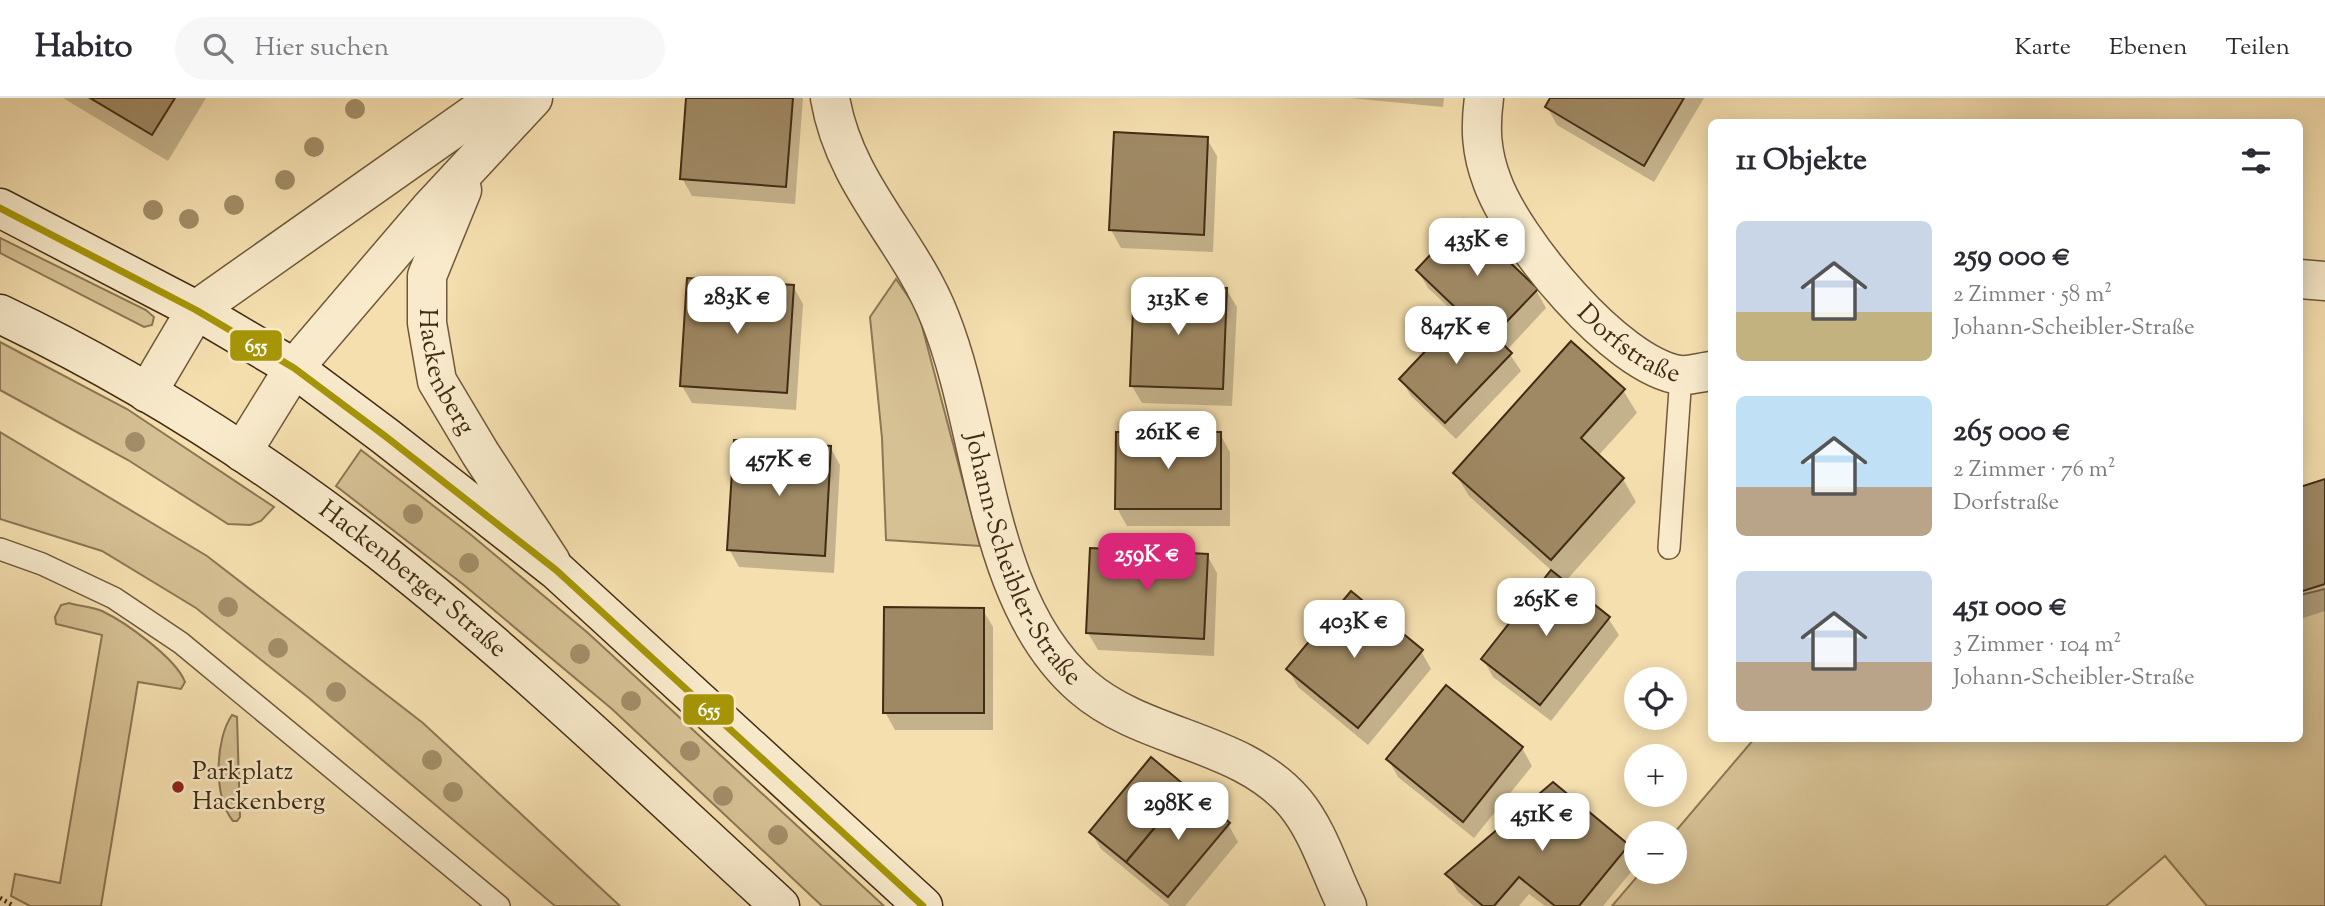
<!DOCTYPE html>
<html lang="de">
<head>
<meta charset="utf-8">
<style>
	body { margin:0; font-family:"Sorts Mill Goudy",serif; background:#f7f7f7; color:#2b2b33; height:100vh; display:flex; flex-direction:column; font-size:26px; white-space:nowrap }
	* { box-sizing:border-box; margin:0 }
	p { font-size:23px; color:#7c7c81 }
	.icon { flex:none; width:38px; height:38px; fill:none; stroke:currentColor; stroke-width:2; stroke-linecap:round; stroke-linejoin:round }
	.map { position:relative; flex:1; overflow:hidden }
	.sheet { position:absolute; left:1708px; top:21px; width:595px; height:623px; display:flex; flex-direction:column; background:#fff; border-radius:10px; box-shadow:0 4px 18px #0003 }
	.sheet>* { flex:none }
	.fabs { position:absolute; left:1624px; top:569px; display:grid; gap:14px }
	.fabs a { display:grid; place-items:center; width:63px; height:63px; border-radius:50%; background:#fff; box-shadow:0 4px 18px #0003; font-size:35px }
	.price { position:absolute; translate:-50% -60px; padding:0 16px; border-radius:14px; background:#fff; color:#222; font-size:23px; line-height:46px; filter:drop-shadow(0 2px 4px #0008) }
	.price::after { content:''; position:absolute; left:50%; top:42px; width:21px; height:16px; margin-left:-10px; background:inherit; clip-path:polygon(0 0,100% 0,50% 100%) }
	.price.on { background:#db2777; color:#fff }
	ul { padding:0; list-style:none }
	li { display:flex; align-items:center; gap:21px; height:175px; padding:0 28px }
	li span { display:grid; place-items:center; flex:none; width:196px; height:140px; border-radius:10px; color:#555 }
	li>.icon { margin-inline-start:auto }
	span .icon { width:84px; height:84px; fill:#fffc; stroke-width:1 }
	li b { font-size:30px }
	h2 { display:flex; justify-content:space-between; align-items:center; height:84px; padding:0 28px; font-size:30px }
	header { display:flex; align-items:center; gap:42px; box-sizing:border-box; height:98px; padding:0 35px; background:#fff; border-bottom:2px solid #e1e1e2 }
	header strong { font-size:33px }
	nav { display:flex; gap:38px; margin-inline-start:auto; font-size:24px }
	.search { width:490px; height:63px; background:#f7f7f7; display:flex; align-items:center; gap:18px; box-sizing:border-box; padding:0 24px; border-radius:38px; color:#7c7c81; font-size:26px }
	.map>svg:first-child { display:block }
</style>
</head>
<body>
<header>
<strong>Habito</strong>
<div class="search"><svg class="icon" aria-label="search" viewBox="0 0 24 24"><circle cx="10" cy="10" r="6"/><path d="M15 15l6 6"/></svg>Hier suchen</div>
<nav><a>Karte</a><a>Ebenen</a><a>Teilen</a></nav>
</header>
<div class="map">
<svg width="2325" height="808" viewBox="0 0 2325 808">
	<rect width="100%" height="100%" fill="#f5dfaf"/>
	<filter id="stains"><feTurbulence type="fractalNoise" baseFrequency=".00286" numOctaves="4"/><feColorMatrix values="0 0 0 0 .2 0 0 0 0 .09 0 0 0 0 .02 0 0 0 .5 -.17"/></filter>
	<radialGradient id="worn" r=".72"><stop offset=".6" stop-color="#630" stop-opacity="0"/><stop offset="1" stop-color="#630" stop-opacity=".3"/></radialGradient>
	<g fill="#d6c194" stroke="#8c7654" stroke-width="2">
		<path d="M0,140L146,212L154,219L152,227L144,229L0,155Z"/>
		<path d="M896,181L918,213L980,448L886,442L882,340L870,219Z"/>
		<path d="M0,244L127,311L274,409L261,423L250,427L228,426L128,362L0,292Z"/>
		<path d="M0,334L207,458L423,625L620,808H555L309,600L196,510L102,453L0,421Z"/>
		<path d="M361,352L470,436L588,535L884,808H822L612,611L464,487L336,388Z"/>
		<path d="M2325,491V808H2207L2165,758L2106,808H1612L1641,774H1675L1674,735L1754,641L2300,640V497Z"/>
		<path d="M69,505C79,508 92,509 102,513C125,524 176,560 185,584L181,591L138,584L101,808H30L11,798L15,776L60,785L102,537L56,526L55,519L61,507Z"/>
		<path d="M232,617L237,619L240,719L237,723H233C213,700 215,641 232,617Z"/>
	</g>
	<g fill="#0003">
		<path d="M63,0H206L168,63Z"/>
		<path d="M688,0H803L795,106L692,98L682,80Z"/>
		<path d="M1350,0H1444L1443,9Z"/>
		<path d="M1552,0H1704L1654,84L1557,27L1547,9Z"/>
		<path d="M1207,41L1217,58L1213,154L1121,150L1111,132Z"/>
		<path d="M1418,173L1536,192L1546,210L1507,252L1521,273L1456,341L1411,298L1401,281L1459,219L1428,190Z"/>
		<path d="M793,188L803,206L796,312L692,305L682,288Z"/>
		<path d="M1226,191L1237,209L1232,308L1142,305L1132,288Z"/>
		<path d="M1623,292L1637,315L1598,358L1623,381L1636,404L1564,485L1608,520L1619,537L1551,623L1493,579L1483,561L1552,473L1469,398L1455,375Z"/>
		<path d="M1220,336L1230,354V428H1127L1117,410Z"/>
		<path d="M830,349L840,367L834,475L739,469L729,451Z"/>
		<path d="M2325,383V513L2300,521V391Z"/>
		<path d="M1207,457L1217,475L1214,558L1098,552L1088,535Z"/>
		<path d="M983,512L993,529V632H895L885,614Z"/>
		<path d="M1421,553L1431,571L1368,647L1298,589L1288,571Z"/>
		<path d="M1446,589L1522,650L1532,668L1474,740L1398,679L1388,661Z"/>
		<path d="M1228,726L1238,744L1185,808H1170L1101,751L1091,734Z"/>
		<path d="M1628,748L1636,768L1603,808H1545L1529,796L1519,808H1474L1458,794L1448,777Z"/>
	</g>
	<g fill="#9f8964" stroke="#412c13" stroke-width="2">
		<path d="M90,0H175L152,37Z"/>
		<path d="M686,0H793L786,89L680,81Z"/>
		<path d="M1550,0H1684L1644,68L1545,9Z"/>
		<path d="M1114,34L1208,39L1204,137L1109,132Z"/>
		<path d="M1464,121L1538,191L1494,237L1466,210L1461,215L1416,172Z"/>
		<path d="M687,180L794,187L787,295L680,288Z"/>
		<path d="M1134,186L1227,190L1223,291L1130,288Z"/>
		<path d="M1466,210L1512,255L1445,325L1399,281Z"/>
		<path d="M1571,243L1625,291L1581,340L1624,380L1551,462L1453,375Z"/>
		<path d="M1116,334H1221V411H1115Z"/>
		<path d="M734,342L831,348L825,458L727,452Z"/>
		<path d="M2325,381V486L2300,494V389Z"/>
		<path d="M1090,450L1208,456L1204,541L1086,535Z"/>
		<path d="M1551,472L1610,519L1540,607L1481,561Z"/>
		<path d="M1351,493L1423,552L1358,630L1286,571Z"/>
		<path d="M884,509L984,510V615H883Z"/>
		<path d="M1446,587L1523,649L1463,724L1386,661Z"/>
		<path d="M1151,659L1188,690L1126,764L1089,734Z"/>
		<path d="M1553,684L1629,747L1579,808H1555L1519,779L1494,808H1483L1445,776Z"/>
		<path d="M1188,690L1230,725L1168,799L1126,764Z"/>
	</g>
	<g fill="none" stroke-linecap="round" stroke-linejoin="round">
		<defs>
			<g id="lane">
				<path d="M1669,450L1681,277"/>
				<path d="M0,451L42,466L114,500L181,545L499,808"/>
			</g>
			<g id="street">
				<path id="s1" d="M830,0C845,88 909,141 940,220C986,335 984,504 1083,589C1144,642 1242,642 1295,705C1319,734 1330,774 1347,808"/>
				<path id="s2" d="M1484,0C1480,30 1481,54 1492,83C1513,142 1616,268 1680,277C1689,278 1702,274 1712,273"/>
				<path id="s3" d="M462,92L427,178V225L437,283L480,355L551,464"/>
				<path d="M2300,181L2325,183"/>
				<path d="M147,295L196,212L497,0"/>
				<path d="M242,354L294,270L429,112L533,0"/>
			</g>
			<g id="secondary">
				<path d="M0,110L196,212L294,270L385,338L556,472L923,808"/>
				<path id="s4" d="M0,216C135,280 263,362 380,453C520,563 649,688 780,808"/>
			</g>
		</defs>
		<use href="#lane" stroke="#6e593a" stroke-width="24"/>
		<use href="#street" stroke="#6e593a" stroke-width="41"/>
		<use href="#secondary" stroke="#412c13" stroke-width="41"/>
		<path stroke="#412c13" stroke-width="4.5" stroke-dasharray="2 3.5" stroke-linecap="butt" d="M0,800L14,808"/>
		<use href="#lane" stroke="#f8eacb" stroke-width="21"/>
		<use href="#street" stroke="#f8eacb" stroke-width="38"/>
		<use href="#secondary" stroke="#f8eacb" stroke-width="38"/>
		<defs>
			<path id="bus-1" d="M0,110L196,212L294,270L385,338L556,472L923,808"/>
		</defs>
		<use href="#bus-1" stroke="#f8eacb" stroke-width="12"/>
		<use href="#bus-1" stroke="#a59507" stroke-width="7"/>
	</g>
	<g fill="#a28d68">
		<circle cx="355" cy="11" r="10"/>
		<circle cx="314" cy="49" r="10"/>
		<circle cx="285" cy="82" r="10"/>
		<circle cx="234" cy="107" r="10"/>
		<circle cx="153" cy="112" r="10"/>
		<circle cx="189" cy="121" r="10"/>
		<circle cx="135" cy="344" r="10"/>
		<circle cx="413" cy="416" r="10"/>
		<circle cx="469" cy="465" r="10"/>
		<circle cx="228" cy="509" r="10"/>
		<circle cx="278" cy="550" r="10"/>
		<circle cx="580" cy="556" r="10"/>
		<circle cx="336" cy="594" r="10"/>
		<circle cx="631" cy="603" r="10"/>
		<circle cx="690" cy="653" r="10"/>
		<circle cx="432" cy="662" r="10"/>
		<circle cx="453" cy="694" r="10"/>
		<circle cx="723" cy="698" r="10"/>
		<circle cx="778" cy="737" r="10"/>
	</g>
	<circle fill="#8f2418" stroke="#f8eacb" stroke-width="2.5" cx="178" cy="689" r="7"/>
	<g text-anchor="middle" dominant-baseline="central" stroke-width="5" stroke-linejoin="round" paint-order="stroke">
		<g font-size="26" fill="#412c13" stroke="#f8eacb">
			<text stroke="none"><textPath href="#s2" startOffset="301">Dorfstraße</textPath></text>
			<text stroke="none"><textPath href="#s3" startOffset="192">Hackenberg</textPath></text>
			<text stroke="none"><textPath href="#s1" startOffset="504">Johann-Scheibler-Straße</textPath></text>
			<text stroke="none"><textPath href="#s4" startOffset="492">Hackenberger Straße</textPath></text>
		</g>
		<g font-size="26" fill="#412c13" stroke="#f8eacb" text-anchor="start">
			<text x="192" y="674">Parkplatz<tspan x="192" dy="30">Hackenberg</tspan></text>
		</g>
	</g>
	<g stroke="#f8eacb" stroke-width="2.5">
		<rect x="229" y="231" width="54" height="33" rx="7" fill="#a59507"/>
		<rect x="682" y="595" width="53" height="33" rx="7" fill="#a59507"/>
	</g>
	<g font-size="19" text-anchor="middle" font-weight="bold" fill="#fff">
		<text x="256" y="254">655</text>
		<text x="709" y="618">655</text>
	</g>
	<rect width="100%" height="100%" filter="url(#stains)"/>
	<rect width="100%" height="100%" fill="url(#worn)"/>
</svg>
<div class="fabs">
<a><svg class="icon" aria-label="locate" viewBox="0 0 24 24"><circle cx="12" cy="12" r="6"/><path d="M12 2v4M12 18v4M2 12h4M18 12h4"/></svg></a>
<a>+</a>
<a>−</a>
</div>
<b class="price" style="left:1477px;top:180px">435K €</b>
<b class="price" style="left:737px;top:238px">283K €</b>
<b class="price" style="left:1178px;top:239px">313K €</b>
<b class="price" style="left:1456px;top:268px">847K €</b>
<b class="price" style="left:1168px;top:373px">261K €</b>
<b class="price" style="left:779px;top:400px">457K €</b>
<b class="price on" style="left:1147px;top:495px">259K €</b>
<b class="price" style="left:1546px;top:540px">265K €</b>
<b class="price" style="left:1354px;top:562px">403K €</b>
<b class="price" style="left:1178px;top:744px">298K €</b>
<b class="price" style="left:1542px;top:755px">451K €</b>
<section class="sheet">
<h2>11 Objekte<svg class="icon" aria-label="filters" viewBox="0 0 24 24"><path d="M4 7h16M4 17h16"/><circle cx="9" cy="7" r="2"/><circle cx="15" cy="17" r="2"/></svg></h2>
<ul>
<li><span style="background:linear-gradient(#c9d6e8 65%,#c2b280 0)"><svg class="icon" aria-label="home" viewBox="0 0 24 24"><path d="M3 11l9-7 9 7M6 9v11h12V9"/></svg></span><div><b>259 000 €</b><p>2 Zimmer · 58 m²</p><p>Johann-Scheibler-Straße</p></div></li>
<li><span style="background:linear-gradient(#bfe0f5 65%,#b9a48a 0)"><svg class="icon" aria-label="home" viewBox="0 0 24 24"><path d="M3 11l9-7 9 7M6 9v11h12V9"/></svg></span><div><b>265 000 €</b><p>2 Zimmer · 76 m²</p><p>Dorfstraße</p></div></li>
<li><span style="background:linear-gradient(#c9d6e8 65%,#b9a48a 0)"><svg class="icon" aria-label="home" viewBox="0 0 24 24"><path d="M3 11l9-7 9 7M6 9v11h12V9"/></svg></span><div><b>451 000 €</b><p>3 Zimmer · 104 m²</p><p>Johann-Scheibler-Straße</p></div></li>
</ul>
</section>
</div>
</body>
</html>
